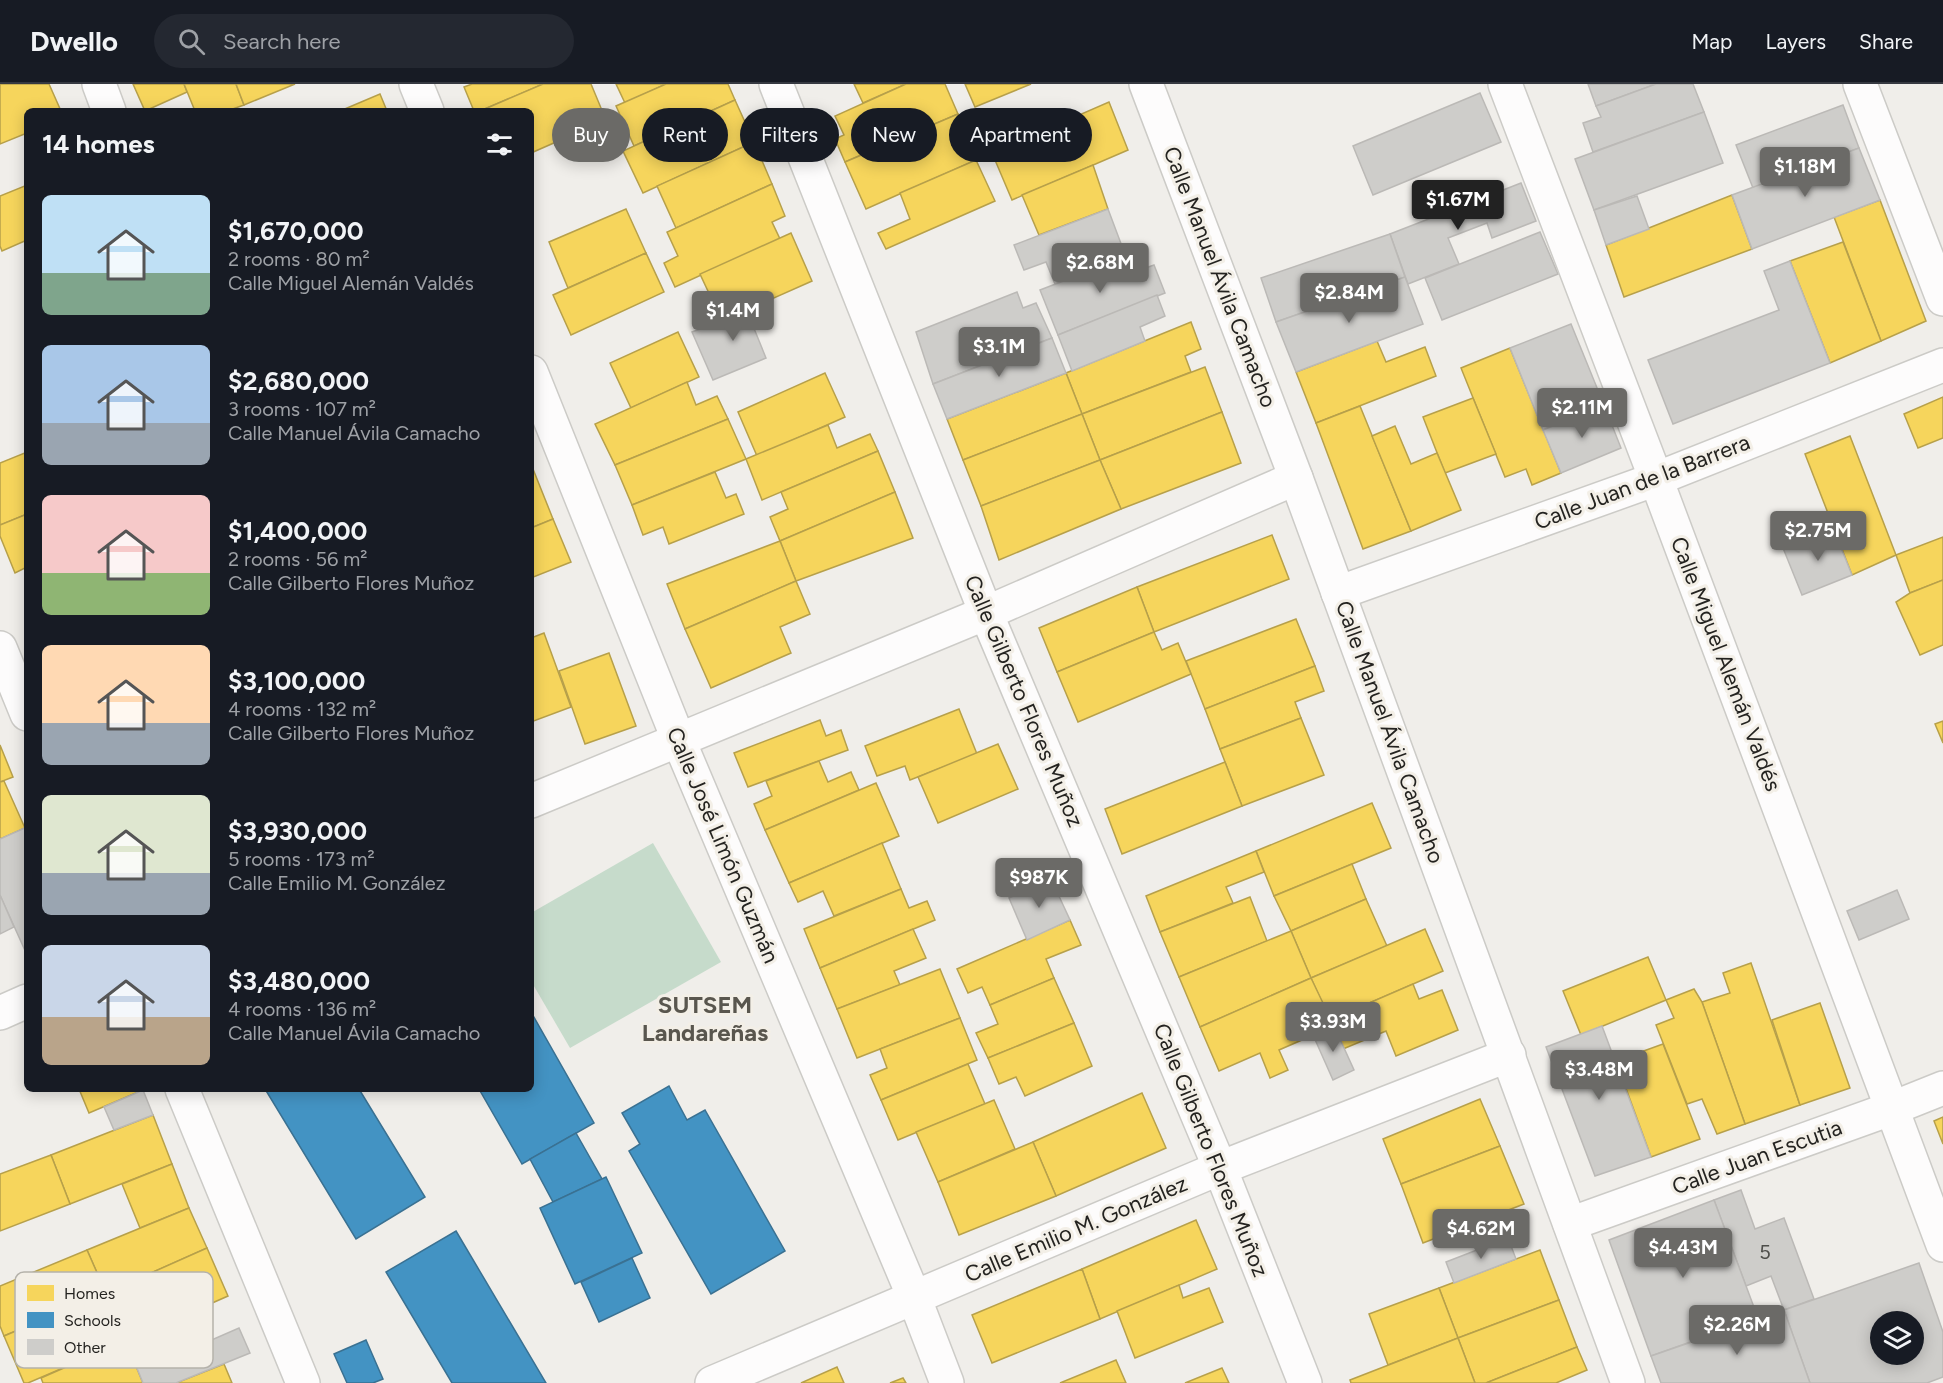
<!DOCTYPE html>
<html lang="en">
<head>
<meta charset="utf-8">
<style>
	body { margin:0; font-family:Figtree,sans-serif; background:#242831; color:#f1f3f6; height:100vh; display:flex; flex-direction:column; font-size:22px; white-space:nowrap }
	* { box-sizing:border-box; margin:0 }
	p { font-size:20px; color:#9ea1a6 }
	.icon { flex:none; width:33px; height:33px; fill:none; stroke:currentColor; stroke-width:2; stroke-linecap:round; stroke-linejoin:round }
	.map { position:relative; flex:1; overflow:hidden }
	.side { position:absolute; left:24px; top:24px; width:510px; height:984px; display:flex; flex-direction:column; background:#171b24; border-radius:9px; box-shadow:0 3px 15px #0003 }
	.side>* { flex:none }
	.hud { position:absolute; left:552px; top:24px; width:570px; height:54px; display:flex; gap:12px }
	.fabs { position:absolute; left:1870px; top:1227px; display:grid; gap:12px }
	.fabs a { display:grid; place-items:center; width:54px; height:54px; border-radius:50%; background:#171b24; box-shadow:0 3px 15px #0003; font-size:30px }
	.price { position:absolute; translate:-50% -51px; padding:0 14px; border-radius:6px; background:#6b6a67; color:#fff; font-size:20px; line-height:39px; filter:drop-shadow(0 2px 3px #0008) }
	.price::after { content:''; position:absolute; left:50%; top:36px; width:18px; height:14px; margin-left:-9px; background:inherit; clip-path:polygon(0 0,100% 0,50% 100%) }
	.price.on { background:#222; color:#fff }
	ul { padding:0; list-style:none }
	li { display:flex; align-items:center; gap:18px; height:150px; padding:0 18px }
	li span { display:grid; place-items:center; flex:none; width:168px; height:120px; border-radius:9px; color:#555 }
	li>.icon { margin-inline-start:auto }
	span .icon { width:72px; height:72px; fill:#fffc; stroke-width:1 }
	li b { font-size:26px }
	h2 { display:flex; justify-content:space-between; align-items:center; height:72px; padding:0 18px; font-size:26px }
	.chip { padding:0 21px; border-radius:27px; background:#171b24; box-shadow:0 3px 15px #0003; font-size:21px; line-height:54px }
	.chip.on { background:#6b6a67; color:#fff }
	header { display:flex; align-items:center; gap:36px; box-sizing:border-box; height:84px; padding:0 30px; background:#171b24; border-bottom:2px solid #363941 }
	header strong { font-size:28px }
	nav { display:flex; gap:33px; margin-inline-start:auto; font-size:21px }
	.search { width:420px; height:54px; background:#242831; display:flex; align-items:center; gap:15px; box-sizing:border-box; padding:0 21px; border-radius:33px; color:#9ea1a6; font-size:22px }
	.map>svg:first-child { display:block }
</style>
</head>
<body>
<header>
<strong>Dwello</strong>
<div class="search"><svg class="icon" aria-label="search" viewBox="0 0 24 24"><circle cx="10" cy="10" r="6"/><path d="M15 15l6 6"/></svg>Search here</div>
<nav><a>Map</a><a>Layers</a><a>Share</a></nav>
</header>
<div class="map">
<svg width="1943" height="1299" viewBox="0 0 1943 1299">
	<rect width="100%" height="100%" fill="#f0eeea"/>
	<path fill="#c6dbcb" d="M653,759L721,878L570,964L531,897V829Z"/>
	<g fill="#f6d55c" stroke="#b7a04a" stroke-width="1.5">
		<path d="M0,0H49L61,27H27V49L0,60Z"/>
		<path d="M133,0H184L187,8L145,27Z"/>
		<path d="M184,0H236L244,21L227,27H195Z"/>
		<path d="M236,0H295L244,21Z"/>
		<path d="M472,0H543L480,27H474L464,3Z"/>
		<path d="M543,0H591L606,36L531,69V27H480Z"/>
		<path d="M616,0H666L625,19Z"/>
		<path d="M666,0H728L735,16L634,62L616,22Z"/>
		<path d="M854,0H906L863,19Z"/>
		<path d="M906,0H945L958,30L845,78L835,55L844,51L835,32Z"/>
		<path d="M965,0H1031L975,23Z"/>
		<path d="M380,10L387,27H340Z"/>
		<path d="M735,16L754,58L643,109L623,67Z"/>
		<path d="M1109,18L1128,66L1012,116L992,69Z"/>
		<path d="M958,30L976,76L866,125L845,78Z"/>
		<path d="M754,58L772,100L676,144L657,102Z"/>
		<path d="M976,76L995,117L886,165L878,149L910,135L900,109Z"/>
		<path d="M1093,81L1108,125L1039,151L1022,111Z"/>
		<path d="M772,100L785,132L772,138L780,155L675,203L664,179L678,172L667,148Z"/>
		<path d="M27,101V156L2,167L0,162V112Z"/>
		<path d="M1732,111L1752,165L1624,213L1606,161Z"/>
		<path d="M1880,116L1926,237L1881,257L1834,133Z"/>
		<path d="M626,125L646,169L568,204L549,158Z"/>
		<path d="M791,149L812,197L722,237L700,190Z"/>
		<path d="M1843,158L1881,257L1830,279L1790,177Z"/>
		<path d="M646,169L664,208L571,251L553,211Z"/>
		<path d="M1191,238L1201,265L1185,272L1191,288L1082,330L1066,289Z"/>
		<path d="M678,248L699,293L631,324L610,279Z"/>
		<path d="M1377,257L1386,278L1425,263L1436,292L1316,339L1296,288Z"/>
		<path d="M1510,264L1561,389L1532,401L1526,385L1505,393L1461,284Z"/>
		<path d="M1205,283L1222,328L1100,376L1082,330Z"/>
		<path d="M825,289L845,333L757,372L738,328Z"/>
		<path d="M1066,289L1082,330L963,376L947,335Z"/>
		<path d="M687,298L696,321L717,312L728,335L615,381L595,340Z"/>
		<path d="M1943,313V354L1918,364L1904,330Z"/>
		<path d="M1473,314L1496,370L1445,389L1423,333Z"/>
		<path d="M1360,322L1411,447L1363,465L1316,339Z"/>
		<path d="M1222,328L1241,379L1121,425L1100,376Z"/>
		<path d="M1082,330L1100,376L981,422L963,376Z"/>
		<path d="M728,335L746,375L632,421L615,381Z"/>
		<path d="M828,341L837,364L870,350L878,367L762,416L746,375Z"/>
		<path d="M1395,342L1411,380L1437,369L1461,426L1411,447L1372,352Z"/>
		<path d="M1850,352L1896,471L1852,491L1805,370Z"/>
		<path d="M878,367L895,408L780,457L770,433L788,425L781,408Z"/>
		<path d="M27,368V430L0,441V379Z"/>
		<path d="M1100,376L1121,425L999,476L981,422Z"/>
		<path d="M531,380L553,435L531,444Z"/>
		<path d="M715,388L726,414L736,410L744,430L669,460L663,443L643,451L632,421Z"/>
		<path d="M895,408L913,454L796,497L780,457Z"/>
		<path d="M27,430V483L15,489L0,452V441Z"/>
		<path d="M553,435L571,478L531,494V444Z"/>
		<path d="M1272,451L1289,495L1154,548L1137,503Z"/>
		<path d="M1943,453V496L1910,509L1896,471Z"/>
		<path d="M780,457L796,497L685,545L667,500Z"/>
		<path d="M1943,496V561L1920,571L1896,518L1910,509Z"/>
		<path d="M796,497L810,530L780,543L791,569L711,604L685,545Z"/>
		<path d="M1137,503L1154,548L1057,588L1039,544Z"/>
		<path d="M1296,535L1315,582L1205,625L1186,577Z"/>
		<path d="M1154,548L1162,566L1178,559L1191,590L1078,638L1057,588Z"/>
		<path d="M544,549L571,623L531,638V554Z"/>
		<path d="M609,569L636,642L585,660L559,587Z"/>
		<path d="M1315,582L1324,607L1295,618L1301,634L1220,665L1205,625Z"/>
		<path d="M959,625L977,670L910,696L905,682L877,692L865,662Z"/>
		<path d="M1301,634L1324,691L1242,722L1220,665Z"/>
		<path d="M820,636L826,652L841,646L848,666L748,703L734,669Z"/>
		<path d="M1943,637V659L1935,640Z"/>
		<path d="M998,660L1018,705L938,739L918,693Z"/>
		<path d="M0,661L13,693L0,698Z"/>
		<path d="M819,677L828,698L851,688L859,706L765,746L754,720L772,712L766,697Z"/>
		<path d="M1225,678L1242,722L1122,770L1105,725Z"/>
		<path d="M4,697L25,744L0,755V698Z"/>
		<path d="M876,699L899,752L789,799L765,746Z"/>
		<path d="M1372,719L1391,764L1274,812L1256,767Z"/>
		<path d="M882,759L901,805L834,832L823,807L798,818L789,799Z"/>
		<path d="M1256,767L1264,788L1226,803L1233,819L1160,848L1146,812Z"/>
		<path d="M1352,780L1366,815L1291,847L1274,812Z"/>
		<path d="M901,805L909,824L927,817L935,836L820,884L804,845Z"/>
		<path d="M1250,813L1267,857L1179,893L1160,848Z"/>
		<path d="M1366,815L1387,862L1311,894L1291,847Z"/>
		<path d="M1070,836L1081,861L1046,875L1054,894L990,921L982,903L968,909L957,885Z"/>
		<path d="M913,845L926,874L894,887L900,901L837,925L820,884Z"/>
		<path d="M1425,845L1443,887L1330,936L1311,894Z"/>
		<path d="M1291,847L1311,894L1200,943L1179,893Z"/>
		<path d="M1648,873L1666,916L1581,951L1563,907Z"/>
		<path d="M1751,879L1800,1021L1745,1040L1702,918L1730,909L1723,889Z"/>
		<path d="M940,885L960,934L857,974L837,925Z"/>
		<path d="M1054,894L1074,939L988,974L976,949L998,940L990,921Z"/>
		<path d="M1311,894L1334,942L1279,966L1288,986L1270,994L1260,969L1219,987L1200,943Z"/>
		<path d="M1413,900L1419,915L1442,906L1458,946L1396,972L1386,947L1343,965L1330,936Z"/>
		<path d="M1694,905L1702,918L1745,1040L1717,1050L1702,1015L1687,1020L1656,941L1674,934L1666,916Z"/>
		<path d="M1820,919L1850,1004L1800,1021L1772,936Z"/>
		<path d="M960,934L977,976L881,1016L870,991L887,984L880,965Z"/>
		<path d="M1074,939L1092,982L1025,1012L1016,993L999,1000L988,974Z"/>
		<path d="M1663,960L1700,1055L1651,1073L1616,977Z"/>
		<path d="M968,980L985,1020L898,1056L881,1016Z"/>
		<path d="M79,1005H143V1006L89,1029Z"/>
		<path d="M1142,1009L1166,1064L1056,1112L1033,1058Z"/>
		<path d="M1480,1015L1500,1062L1401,1100L1383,1055Z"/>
		<path d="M994,1016L1015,1065L938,1098L916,1048Z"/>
		<path d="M153,1031L172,1080L70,1120L51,1071Z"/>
		<path d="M1943,1033V1060L1934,1037Z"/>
		<path d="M1033,1058L1056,1112L959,1151L938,1098Z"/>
		<path d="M1500,1062L1524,1120L1423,1159L1401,1100Z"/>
		<path d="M51,1071L70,1120L0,1147V1090Z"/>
		<path d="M172,1080L189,1124L140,1144L122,1100Z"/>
		<path d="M189,1124L207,1164L106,1209L87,1166Z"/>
		<path d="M1196,1136L1217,1185L1100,1235L1082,1185Z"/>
		<path d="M207,1164L228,1212L126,1257L106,1209Z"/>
		<path d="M87,1166L106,1209L4,1252L0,1242V1202Z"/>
		<path d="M1540,1166L1559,1216L1458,1254L1439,1204Z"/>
		<path d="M1082,1185L1100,1235L992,1279L972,1231Z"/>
		<path d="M1179,1201L1183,1214L1209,1204L1223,1238L1135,1274L1117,1227Z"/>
		<path d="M1439,1204L1458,1254L1388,1281L1369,1230Z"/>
		<path d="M106,1209L126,1257L28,1299H24L4,1252Z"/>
		<path d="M1559,1216L1577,1263L1486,1299H1475L1458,1254Z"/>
		<path d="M1458,1254L1475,1299H1351L1350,1296Z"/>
		<path d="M1577,1263L1587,1286L1556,1299H1486Z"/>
		<path d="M98,1269L103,1282L131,1270L143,1299H43L41,1294Z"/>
		<path d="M1116,1276L1126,1299H1060Z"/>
		<path d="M224,1280L232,1299H176Z"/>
		<path d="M837,1283L844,1299H801Z"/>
		<path d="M1222,1284L1229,1299H1185Z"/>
		<path d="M903,1294L906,1299H890Z"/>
	</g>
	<g fill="#4393c3" stroke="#3a7192" stroke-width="1.5">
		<path d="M531,928L594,1039L522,1080L479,1005H531Z"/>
		<path d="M669,1002L687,1036L705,1026L785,1167L711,1210L629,1067L640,1060L622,1029Z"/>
		<path d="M265,1005H359L425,1113L356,1155Z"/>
		<path d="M576,1049L602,1095L553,1118L530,1075Z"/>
		<path d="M606,1093L642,1169L575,1200L540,1124Z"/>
		<path d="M456,1147L546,1299H452L386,1188Z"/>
		<path d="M632,1174L650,1214L599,1238L581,1198Z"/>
		<path d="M366,1256L383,1295L373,1299H347L334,1270Z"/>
	</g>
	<g fill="#cecdca" stroke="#bbb9b6" stroke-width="1.5" fill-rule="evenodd">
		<path d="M1588,0H1656L1596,22Z"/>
		<path d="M1656,0H1693L1704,28L1593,68L1583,39L1601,33L1596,22Z"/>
		<path d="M1480,9L1501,58L1373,111L1353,62Z"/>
		<path d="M1843,21L1859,64L1753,104L1736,61Z"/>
		<path d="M1704,28L1723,79L1594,126L1575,75Z"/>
		<path d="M1859,64L1880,116L1752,165L1732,111Z"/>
		<path d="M1521,99L1536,137L1492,154L1487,139L1448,154L1459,180L1408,200L1390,150Z"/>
		<path d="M1637,112L1649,145L1606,161L1594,126Z"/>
		<path d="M1108,125L1126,173L1055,200L1046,178L1024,186L1014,161Z"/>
		<path d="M1540,148L1558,190L1442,236L1425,194Z"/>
		<path d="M1390,150L1405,193L1276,238L1261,194Z"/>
		<path d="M1126,173L1132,189L1154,181L1165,209L1058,251L1040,206Z"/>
		<path d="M1790,177L1830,279L1673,340L1648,276L1779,226L1764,187Z"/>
		<path d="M1405,193L1423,240L1296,288L1276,238Z"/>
		<path d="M1017,208L1023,224L1036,219L1052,254L933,300L916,248Z"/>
		<path d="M1157,211L1165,232L1140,243L1145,257L1072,287L1058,251Z"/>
		<path d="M765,218L772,234L753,242L766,274L713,296L692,248L722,237Z"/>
		<path d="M1571,240L1604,321L1543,346L1510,264Z"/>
		<path d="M1052,254L1066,289L947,335L933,300Z"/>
		<path d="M1604,321L1621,364L1561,389L1543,346Z"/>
		<path d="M1833,444L1852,491L1802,511L1783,464Z"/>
		<path d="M27,743V871L0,811V755Z"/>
		<path d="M1051,795L1070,836L1027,856L1009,814Z"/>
		<path d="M1897,806L1909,835L1859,856L1847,827Z"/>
		<path d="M0,811L14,843L0,850Z"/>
		<path d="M1334,942L1354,986L1333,996L1313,951Z"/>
		<path d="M1602,942L1651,1073L1595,1092L1546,963Z"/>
		<path d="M143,1006L153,1031L114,1046L104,1023Z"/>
		<path d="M1741,1106L1755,1145L1784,1134L1814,1215L1784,1226L1771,1192L1746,1202L1714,1116Z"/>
		<path d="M1714,1116L1758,1234L1651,1272L1609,1156Z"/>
		<path d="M1508,1154L1516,1175L1454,1199L1446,1178Z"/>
		<path d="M1919,1179L1943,1248V1293L1927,1299H1810L1784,1226ZM1881,1238H1914V1270H1881Z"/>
		<path d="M1784,1226L1810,1299H1661L1651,1272Z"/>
		<path d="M193,1228L207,1258L239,1244L250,1269L176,1299H143L126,1257Z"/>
	</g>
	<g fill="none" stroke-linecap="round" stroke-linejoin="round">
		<defs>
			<g id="minor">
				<path d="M99,0L109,27"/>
				<path d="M416,0L427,27"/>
				<path d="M776,0L986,529L1220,1084L1305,1299"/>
				<path d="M1146,0L1296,394L1628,1299"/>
				<path d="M1505,0L1656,395L1943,1161"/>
				<path d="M1860,0L1943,215"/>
				<path d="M531,288L679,657L914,1213L947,1299"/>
				<path d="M1338,509L1656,395L1943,281"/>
				<path d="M0,564L27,630"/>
				<path d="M531,717L986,529L1296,394"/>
				<path d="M0,929L27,917"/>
				<path d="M182,1005L303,1299"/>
				<path d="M1570,1140L1893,1024L1943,1004"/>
				<path d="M712,1299L1220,1084L1509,971"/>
			</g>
		</defs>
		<use href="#minor" stroke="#cccbc7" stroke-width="36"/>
		<use href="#minor" stroke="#fdfcfc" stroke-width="33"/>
	</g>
	<g text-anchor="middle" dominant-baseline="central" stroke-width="6" stroke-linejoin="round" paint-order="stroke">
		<g font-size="20" fill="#4e4e4a">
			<text x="1765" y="1168">5</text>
		</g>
		<g font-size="22" fill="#242320" stroke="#f3efe7">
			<text transform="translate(1220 193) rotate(69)">Calle Manuel Ávila Camacho</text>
			<text transform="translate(1642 398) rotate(-21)">Calle Juan de la Barrera</text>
			<text transform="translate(1726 580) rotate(69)">Calle Miguel Alemán Valdés</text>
			<text transform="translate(1024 617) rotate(67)">Calle Gilberto Flores Muñoz</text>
			<text transform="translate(1390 648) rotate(70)">Calle Manuel Ávila Camacho</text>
			<text transform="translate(723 761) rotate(67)">Calle José Limón Guzmán</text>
			<text transform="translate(1211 1066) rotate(68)">Calle Gilberto Flores Muñoz</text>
			<text transform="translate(1757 1073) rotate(-20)">Calle Juan Escutia</text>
			<text transform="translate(1076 1145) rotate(-23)">Calle Emilio M. González</text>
		</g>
		<g font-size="24" font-weight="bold" fill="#59564e" stroke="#f3efe7">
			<text x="705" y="920">SUTSEM<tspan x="705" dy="28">Landareñas</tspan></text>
		</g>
	</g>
	<rect x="15" y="1188" width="198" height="96" rx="9" fill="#f3efe7" stroke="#b5b2ab" stroke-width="1.5"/>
	<rect x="27" y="1201" width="27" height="16" fill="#f6d55c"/>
	<rect x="27" y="1228" width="27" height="16" fill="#4393c3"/>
	<rect x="27" y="1255" width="27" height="16" fill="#cecdca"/>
	<g font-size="16" fill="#242320">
		<text x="64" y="1215">Homes</text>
		<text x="64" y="1242">Schools</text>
		<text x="64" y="1269">Other</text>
	</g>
</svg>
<div class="fabs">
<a><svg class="icon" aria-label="layers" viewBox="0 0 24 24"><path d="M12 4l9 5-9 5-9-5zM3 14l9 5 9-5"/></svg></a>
</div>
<b class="price" style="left:1805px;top:114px">$1.18M</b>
<b class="price on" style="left:1458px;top:147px">$1.67M</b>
<b class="price" style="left:1100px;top:210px">$2.68M</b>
<b class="price" style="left:1349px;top:240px">$2.84M</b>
<b class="price" style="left:733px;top:258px">$1.4M</b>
<b class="price" style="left:999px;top:294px">$3.1M</b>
<b class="price" style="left:1582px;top:355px">$2.11M</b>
<b class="price" style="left:1818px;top:478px">$2.75M</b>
<b class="price" style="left:1039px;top:825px">$987K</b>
<b class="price" style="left:1333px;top:969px">$3.93M</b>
<b class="price" style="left:1599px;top:1017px">$3.48M</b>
<b class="price" style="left:1481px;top:1176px">$4.62M</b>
<b class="price" style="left:1683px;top:1195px">$4.43M</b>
<b class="price" style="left:1737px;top:1272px">$2.26M</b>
<div class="hud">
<a class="chip on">Buy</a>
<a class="chip">Rent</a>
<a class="chip">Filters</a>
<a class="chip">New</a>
<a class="chip">Apartment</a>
</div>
<section class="side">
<h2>14 homes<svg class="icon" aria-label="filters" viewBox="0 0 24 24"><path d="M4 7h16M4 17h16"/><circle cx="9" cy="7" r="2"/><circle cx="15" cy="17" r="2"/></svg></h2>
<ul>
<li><span style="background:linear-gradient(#bfe0f5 65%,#7fa58c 0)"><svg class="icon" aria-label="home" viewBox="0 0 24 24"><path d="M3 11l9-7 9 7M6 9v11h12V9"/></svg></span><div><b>$1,670,000</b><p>2 rooms · 80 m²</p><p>Calle Miguel Alemán Valdés</p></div></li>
<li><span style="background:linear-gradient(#a9c7e8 65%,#9aa5b1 0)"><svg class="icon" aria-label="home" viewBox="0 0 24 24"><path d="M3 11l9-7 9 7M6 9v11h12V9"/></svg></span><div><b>$2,680,000</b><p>3 rooms · 107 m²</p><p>Calle Manuel Ávila Camacho</p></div></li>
<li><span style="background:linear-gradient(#f6c9c9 65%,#8fb573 0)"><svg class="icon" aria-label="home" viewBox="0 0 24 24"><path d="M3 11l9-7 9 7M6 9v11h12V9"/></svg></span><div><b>$1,400,000</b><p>2 rooms · 56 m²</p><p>Calle Gilberto Flores Muñoz</p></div></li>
<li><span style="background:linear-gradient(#ffd9b3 65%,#9aa5b1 0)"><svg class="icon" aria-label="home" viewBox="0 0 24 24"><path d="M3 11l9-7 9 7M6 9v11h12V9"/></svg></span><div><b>$3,100,000</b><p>4 rooms · 132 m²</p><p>Calle Gilberto Flores Muñoz</p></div></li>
<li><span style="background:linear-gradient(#dfe7d0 65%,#9aa5b1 0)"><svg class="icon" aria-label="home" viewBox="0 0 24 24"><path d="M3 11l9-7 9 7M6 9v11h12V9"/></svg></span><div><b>$3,930,000</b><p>5 rooms · 173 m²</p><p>Calle Emilio M. González</p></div></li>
<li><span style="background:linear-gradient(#c9d6e8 60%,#b9a48a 0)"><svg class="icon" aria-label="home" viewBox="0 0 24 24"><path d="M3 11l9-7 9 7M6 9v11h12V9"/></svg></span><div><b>$3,480,000</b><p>4 rooms · 136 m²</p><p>Calle Manuel Ávila Camacho</p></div></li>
</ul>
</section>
</div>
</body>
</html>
